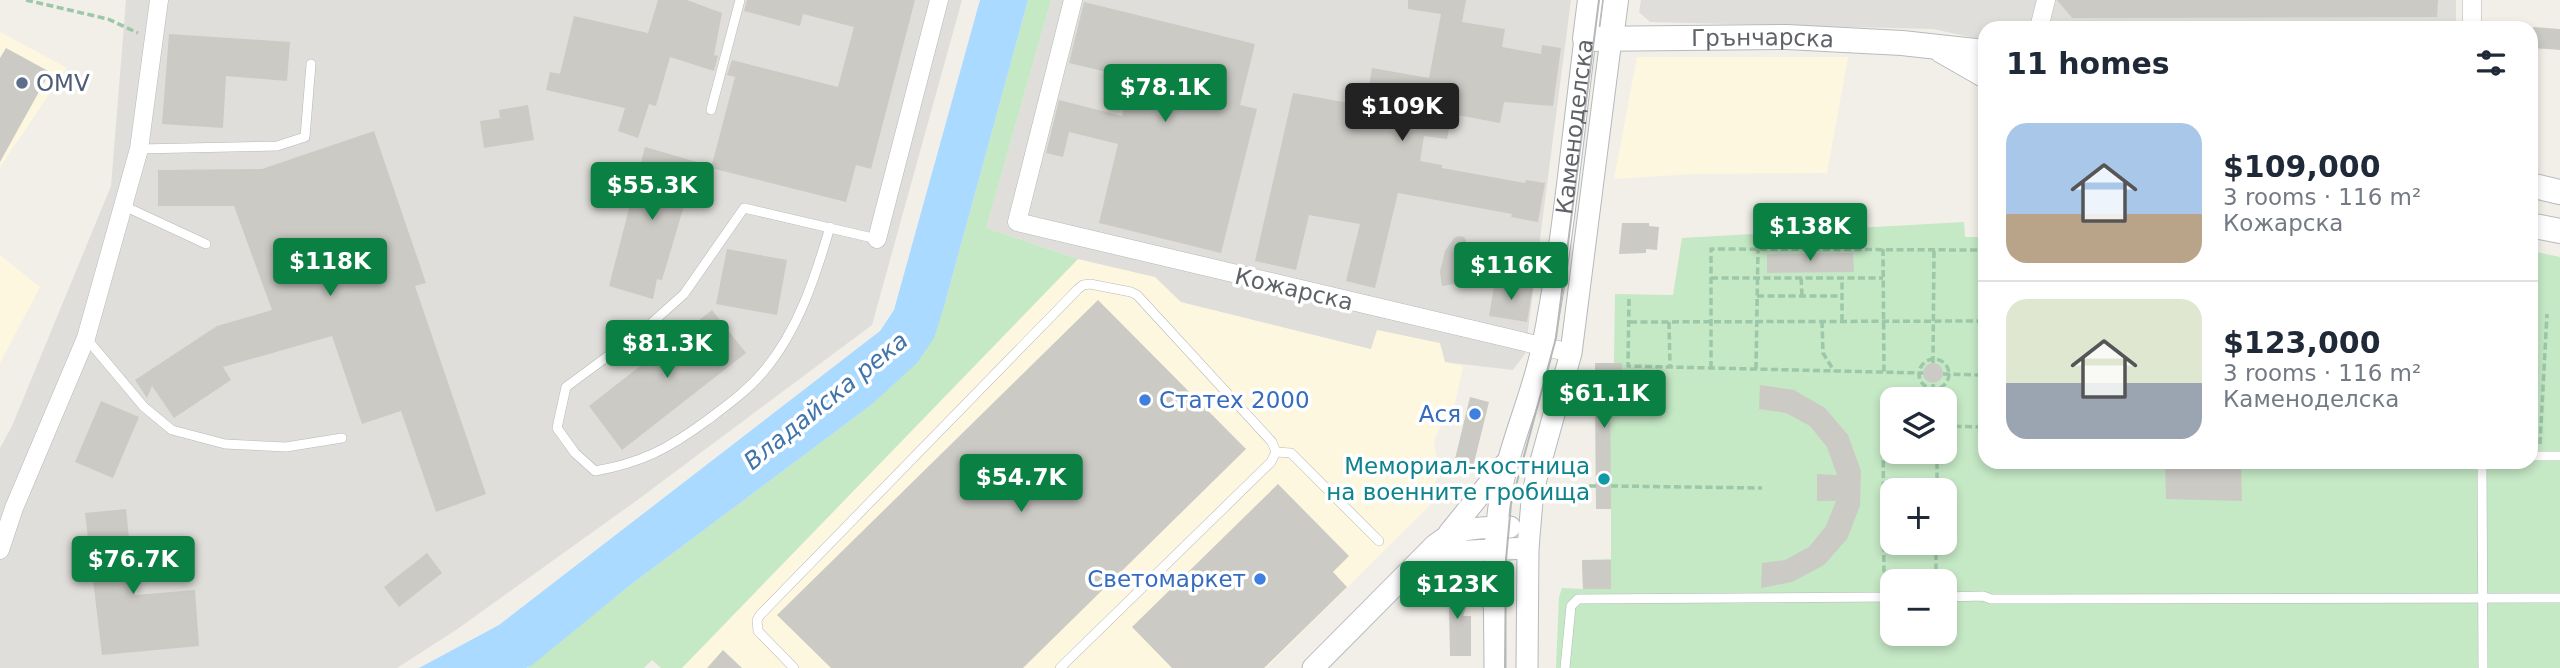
<!DOCTYPE html>
<html lang="en">
<head>
<meta charset="utf-8">
<style>
	body { margin:0; font-family:"DejaVu Sans",sans-serif; background:#f6f6f7; color:#1f2937; height:100vh; display:flex; flex-direction:column; font-size:26px; white-space:nowrap }
	* { box-sizing:border-box; margin:0 }
	p { font-size:23px; color:#747a83 }
	.icon { flex:none; width:38px; height:38px; fill:none; stroke:currentColor; stroke-width:2; stroke-linecap:round; stroke-linejoin:round }
	.map { position:relative; flex:1; overflow:hidden }
	.panel { position:absolute; left:1978px; top:21px; width:560px; height:448px; display:flex; flex-direction:column; background:#fff; border-radius:21px; box-shadow:0 4px 10px #0003 }
	.panel>* { flex:none }
	.buttons { position:absolute; left:1880px; top:387px; display:grid; gap:14px }
	.buttons a { display:grid; place-items:center; width:77px; height:77px; border-radius:14px; background:#fff; box-shadow:0 4px 10px #0003; font-size:35px }
	.price { position:absolute; translate:-50% -60px; padding:0 16px; border-radius:7px; background:#0b8043; color:#fff; font-size:23px; line-height:46px; filter:drop-shadow(0 2px 4px #0008) }
	.price::after { content:''; position:absolute; left:50%; top:42px; width:21px; height:16px; margin-left:-10px; background:inherit; clip-path:polygon(0 0,100% 0,50% 100%) }
	.price.on { background:#222; color:#fff }
	ul { padding:0; list-style:none }
	li { display:flex; align-items:center; gap:21px; height:175px; padding:0 28px }
	li+li { border-top:2px solid #e0e1e3 }
	li span { display:grid; place-items:center; flex:none; width:196px; height:140px; border-radius:21px; color:#555 }
	li>.icon { margin-inline-start:auto }
	span .icon { width:84px; height:84px; fill:#fffc; stroke-width:1 }
	li b { font-size:30px }
	h2 { display:flex; justify-content:space-between; align-items:center; height:84px; padding:0 28px; font-size:30px }
	.map>svg:first-child { display:block }
</style>
</head>
<body>
<div class="map">
<svg width="2560" height="668" viewBox="0 0 2560 668">
	<rect width="100%" height="100%" fill="#f1efe8"/>
	<g fill="#fef7e0">
		<path d="M0,32L67,68L0,167Z"/>
		<path d="M1637,57H1848L1827,173L1693,174L1614,179Z"/>
		<path d="M0,255L40,287L0,363Z"/>
		<path d="M1078,259L1155,277L1181,302L1370,349L1376,329L1440,343L1445,362L1463,366L1453,413L1441,425L1434,440L1438,472L1430,505L1266,668H682Z"/>
	</g>
	<g fill="#e0deda">
		<path d="M126,0H962L872,325L636,501L456,630L397,668H0V448L12,426L111,186Z"/>
		<path d="M1051,0H1571L1525,354L1513,370L1445,362L1440,343L1377,330L1371,349L1181,302L1155,277L1078,259L986,228Z"/>
		<path d="M1641,0H2456V28H1984V40L1933,29L1650,22L1639,12Z"/>
	</g>
	<g fill="#c5e8c5" fill-rule="evenodd">
		<path d="M1028,0H1051L986,228L1078,259L682,668H661L652,660L644,668H527L629,586L871,405L945,303Z"/>
		<path d="M1964,222L1965,237H1984V462H2530L2531,251L2560,257V668H1556L1559,597L1562,588L1583,589L1582,560L1611,559V509H1596L1595,363H1614L1615,294L1673,295L1682,238ZM1892,399H1944V452H1892ZM1892,490H1944V542H1892ZM1892,581H1944V634H1892Z"/>
	</g>
	<path fill="#aadaff" d="M980,0H1028L945,303L934,338L917,363L871,405L629,586L531,666L526,668H419L499,625L880,331L894,310Z"/>
	<g fill="#cccac5">
		<path d="M658,0H687L722,13L714,55L718,56L714,71L670,57L656,106L649,104L638,138L618,131L625,108L546,90L550,72L560,74L574,16L648,33Z"/>
		<path d="M747,0H915L871,169L856,165L846,202L711,168L735,77L727,75L732,60L838,87L854,27L803,14L800,26L744,11Z"/>
		<path d="M1408,0H1466L1462,22L1505,29L1502,47L1541,54L1542,45L1561,48L1553,106L1504,102L1500,123L1452,114L1447,139L1424,136L1420,161L1442,165V168L1525,183L1526,180L1545,183L1538,222L1511,217L1512,214L1398,193L1375,288L1346,281L1360,224L1309,215L1296,270L1255,261L1293,93L1366,106L1372,68L1429,78L1441,14L1408,9Z"/>
		<path d="M2057,0H2438L2437,17L2072,18Z"/>
		<path d="M1084,2L1255,44L1240,105L1257,109L1221,253L1099,223L1118,144L1069,132L1063,157L1046,153L1059,100L1122,116L1132,78L1069,63Z"/>
		<path d="M2533,27L2560,29V50L2532,48Z"/>
		<path d="M169,34L290,42L287,81L226,76L223,128L162,124Z"/>
		<path d="M6,48L50,72L0,162V58Z"/>
		<path d="M528,105L534,140L484,148L480,121L500,118L499,110Z"/>
		<path d="M374,131L426,283L415,286L486,494L436,512L401,411L362,424L332,336L223,367L231,380L174,418L152,386L147,398L135,380L217,326L272,310L234,206H158V170L262,169Z"/>
		<path d="M645,147L697,162L662,280L657,279L653,299L609,286Z"/>
		<path d="M1622,223H1649V226L1659,227L1657,250L1646,249V253L1619,254Z"/>
		<path d="M1458,236L1464,237L1469,247L1464,273L1454,284L1442,286L1440,272L1445,251L1454,238Z"/>
		<path d="M727,249L787,260L777,315L716,304Z"/>
		<path d="M1853,253L1854,272L1767,273V254Z"/>
		<path d="M1495,281L1533,287L1527,322L1489,316Z"/>
		<path d="M1098,300L1246,449L1023,668H831L777,615Z"/>
		<path d="M712,310L746,353L622,450L589,406Z"/>
		<circle cx="1933" cy="373" r="10"/>
		<path d="M1595,363H1622V381H1610L1611,509H1596Z"/>
		<path d="M1760,385L1794,390L1825,408L1848,435L1861,471L1860,506L1847,539L1824,565L1792,582L1761,588L1762,563L1785,560L1809,547L1826,526L1836,501H1817V474L1837,475L1827,447L1810,426L1786,413L1759,409Z"/>
		<path d="M1470,397L1489,402L1473,467L1454,463Z"/>
		<path d="M101,401L139,417L113,478L75,462Z"/>
		<path d="M2165,462H2241L2242,501L2166,499Z"/>
		<path d="M1278,484L1349,556L1333,572L1347,587L1264,668H1172L1132,627Z"/>
		<path d="M126,509L135,595L195,590L199,646L102,655L85,513Z"/>
		<path d="M427,553L442,573L399,607L384,587Z"/>
		<path d="M1582,560H1611V589H1583Z"/>
		<path d="M1445,583L1464,589L1461,599L1468,601L1463,616H1471V656H1450L1449,607L1438,604Z"/>
		<path d="M723,650L742,668H707Z"/>
	</g>
	<g fill="none" stroke-linecap="round" stroke-linejoin="round">
		<defs>
			<g id="service">
				<path d="M711,110L740,0"/>
				<path d="M139,149L277,146L305,137L311,64"/>
				<path d="M124,206L206,244"/>
				<path d="M830,227C815,278 798,331 763,372C747,391 726,406 706,421C668,449 641,463 595,471L575,453L557,428L566,387L646,328L684,294L744,208L877,239"/>
				<path d="M86,338L144,407L172,430L225,444L286,447L342,438"/>
				<path d="M1276,452L1291,453L1379,541"/>
				<path d="M2530,456H2560"/>
				<path d="M2482,462L2483,668"/>
				<path d="M1944,597L1983,596L1991,599L2560,598"/>
				<path d="M794,668L758,631L757,620L760,615L1078,289L1083,285L1090,284L1131,292L1137,295L1272,442L1276,452L1271,462L1060,668"/>
				<path d="M1565,668L1571,606L1578,599L1892,597"/>
			</g>
			<g id="minor">
				<path d="M1073,0L1017,222L1571,353"/>
				<path d="M2472,0V28"/>
				<path d="M2039,28L2046,0"/>
				<path d="M877,239L939,0"/>
				<path d="M0,550L14,508L86,338L139,149L159,0"/>
			</g>
			<g id="tertiary">
				<path d="M1449,533L1504,465"/>
				<path d="M1430,564C1462,562 1481,577 1494,605"/>
				<path d="M1422,568L1453,552L1528,548"/>
				<path d="M1313,668L1435,545C1461,525 1480,528 1510,527"/>
				<path id="s1" d="M1495,668C1495,607 1491,543 1503,482C1513,435 1534,391 1543,344C1563,244 1572,141 1585,39"/>
				<path d="M1527,668L1528,548L1532,501L1536,479L1571,353L1611,39"/>
			</g>
			<g id="secondary">
				<path id="s2" d="M1590,0L1585,39L1787,37L1902,43L1984,52"/>
				<path d="M1611,39L1616,0"/>
				<path d="M1942,51L1984,75"/>
				<path d="M2530,185L2560,192"/>
				<path d="M2530,225L2560,231"/>
			</g>
		</defs>
		<use href="#service" stroke="#b5b8bc" stroke-width="10"/>
		<use href="#minor" stroke="#b5b8bc" stroke-width="19"/>
		<use href="#tertiary" stroke="#b5b8bc" stroke-width="23"/>
		<use href="#secondary" stroke="#b6babf" stroke-width="26"/>
		<g stroke="#9cc7a9" stroke-width="3.5" stroke-dasharray="7 3.5" stroke-linecap="butt">
			<path d="M26,0L108,19L138,33"/>
			<path d="M1883,249L1884,373"/>
			<path d="M1711,278H1883"/>
			<path d="M1801,278L1802,296"/>
			<path d="M1757,296H1842"/>
			<path d="M1629,299L1628,366L1923,373"/>
			<path d="M1822,321L1823,353L1834,371"/>
			<path d="M1842,321V278"/>
			<path d="M1630,322L1984,321"/>
			<path d="M1669,322L1670,367"/>
			<circle cx="1934" cy="374" r="15"/>
			<path d="M1933,363L1934,250"/>
			<path d="M1711,368V249L1982,250L1981,372L1979,375L1981,379V427"/>
			<path d="M1756,369L1758,249"/>
			<path d="M1943,374L1979,375"/>
			<path d="M1933,384L1934,399"/>
			<path d="M1944,426L1984,427"/>
			<path d="M2540,444L2547,314"/>
			<path d="M1568,486H1596"/>
			<path d="M1611,486L1762,488"/>
			<path d="M1937,490V452"/>
			<path d="M1936,581V542"/>
			<path d="M1884,583L1883,426H1892"/>
		</g>
		<use href="#service" stroke="#fff" stroke-width="9"/>
		<use href="#minor" stroke="#fff" stroke-width="18"/>
		<use href="#tertiary" stroke="#fff" stroke-width="21"/>
		<use href="#secondary" stroke="#fff" stroke-width="24"/>
		<path stroke="#b6b7b8" stroke-width="2" d="M1505,668L1506,560L1511,504L1556,338L1599,0"/>
	</g>
	<circle fill="#5c6f8a" stroke="#fff" stroke-width="2.5" cx="22" cy="83" r="7"/>
	<g fill="#3f7fe0" stroke="#fff" stroke-width="2.5">
		<circle cx="1145" cy="400" r="7"/>
		<circle cx="1475" cy="414" r="7"/>
		<circle cx="1260" cy="579" r="7"/>
	</g>
	<circle fill="#0f9aa8" stroke="#fff" stroke-width="2.5" cx="1604" cy="479" r="7"/>
	<g text-anchor="middle" dominant-baseline="central" stroke-width="7" stroke-linejoin="round" paint-order="stroke">
		<g font-size="23" fill="#5f6368" stroke="#fff">
			<text stroke="none"><textPath href="#s2" startOffset="217">Грънчарска</textPath></text>
			<text stroke="none"><textPath href="#s1" startOffset="550">Каменоделска</textPath></text>
			<text transform="translate(1294 289) rotate(13)">Кожарска</text>
		</g>
		<g font-size="23" fill="#4e5e75" stroke="#fff" text-anchor="start">
			<text x="36" y="83">OMV</text>
		</g>
		<g font-size="23" fill="#366cbe" stroke="#fff" text-anchor="end">
			<text x="1159" y="400" text-anchor="start">Статех 2000</text>
			<text x="1461" y="414">Ася</text>
			<text x="1246" y="579">Светомаркет</text>
		</g>
		<g font-size="23" fill="#0d838f" stroke="#fff" text-anchor="end">
			<text x="1590" y="466">Мемориал-костница<tspan x="1590" dy="26">на военните гробища</tspan></text>
		</g>
		<g font-size="24" font-style="italic" fill="#4174aa" stroke="#fff">
			<text transform="translate(826 401) rotate(-39)">Владайска река</text>
		</g>
	</g>
</svg>
<div class="buttons">
<a><svg class="icon" aria-label="layers" viewBox="0 0 24 24"><path d="M12 4l9 5-9 5-9-5zM3 14l9 5 9-5"/></svg></a>
<a>+</a>
<a>−</a>
</div>
<b class="price" style="left:1165px;top:124px">$78.1K</b>
<b class="price on" style="left:1402px;top:143px">$109K</b>
<b class="price" style="left:652px;top:222px">$55.3K</b>
<b class="price" style="left:1810px;top:263px">$138K</b>
<b class="price" style="left:330px;top:298px">$118K</b>
<b class="price" style="left:1511px;top:302px">$116K</b>
<b class="price" style="left:667px;top:380px">$81.3K</b>
<b class="price" style="left:1604px;top:430px">$61.1K</b>
<b class="price" style="left:1021px;top:514px">$54.7K</b>
<b class="price" style="left:133px;top:596px">$76.7K</b>
<b class="price" style="left:1457px;top:621px">$123K</b>
<section class="panel">
<h2>11 homes<svg class="icon" aria-label="filters" viewBox="0 0 24 24"><path d="M4 7h16M4 17h16"/><circle cx="9" cy="7" r="2"/><circle cx="15" cy="17" r="2"/></svg></h2>
<ul>
<li><span style="background:linear-gradient(#a9c7e8 65%,#b9a48a 0)"><svg class="icon" aria-label="home" viewBox="0 0 24 24"><path d="M3 11l9-7 9 7M6 9v11h12V9"/></svg></span><div><b>$109,000</b><p>3 rooms · 116 m²</p><p>Кожарска</p></div></li>
<li><span style="background:linear-gradient(#dfe7d0 60%,#9aa5b1 0)"><svg class="icon" aria-label="home" viewBox="0 0 24 24"><path d="M3 11l9-7 9 7M6 9v11h12V9"/></svg></span><div><b>$123,000</b><p>3 rooms · 116 m²</p><p>Каменоделска</p></div></li>
</ul>
</section>
</div>
</body>
</html>
